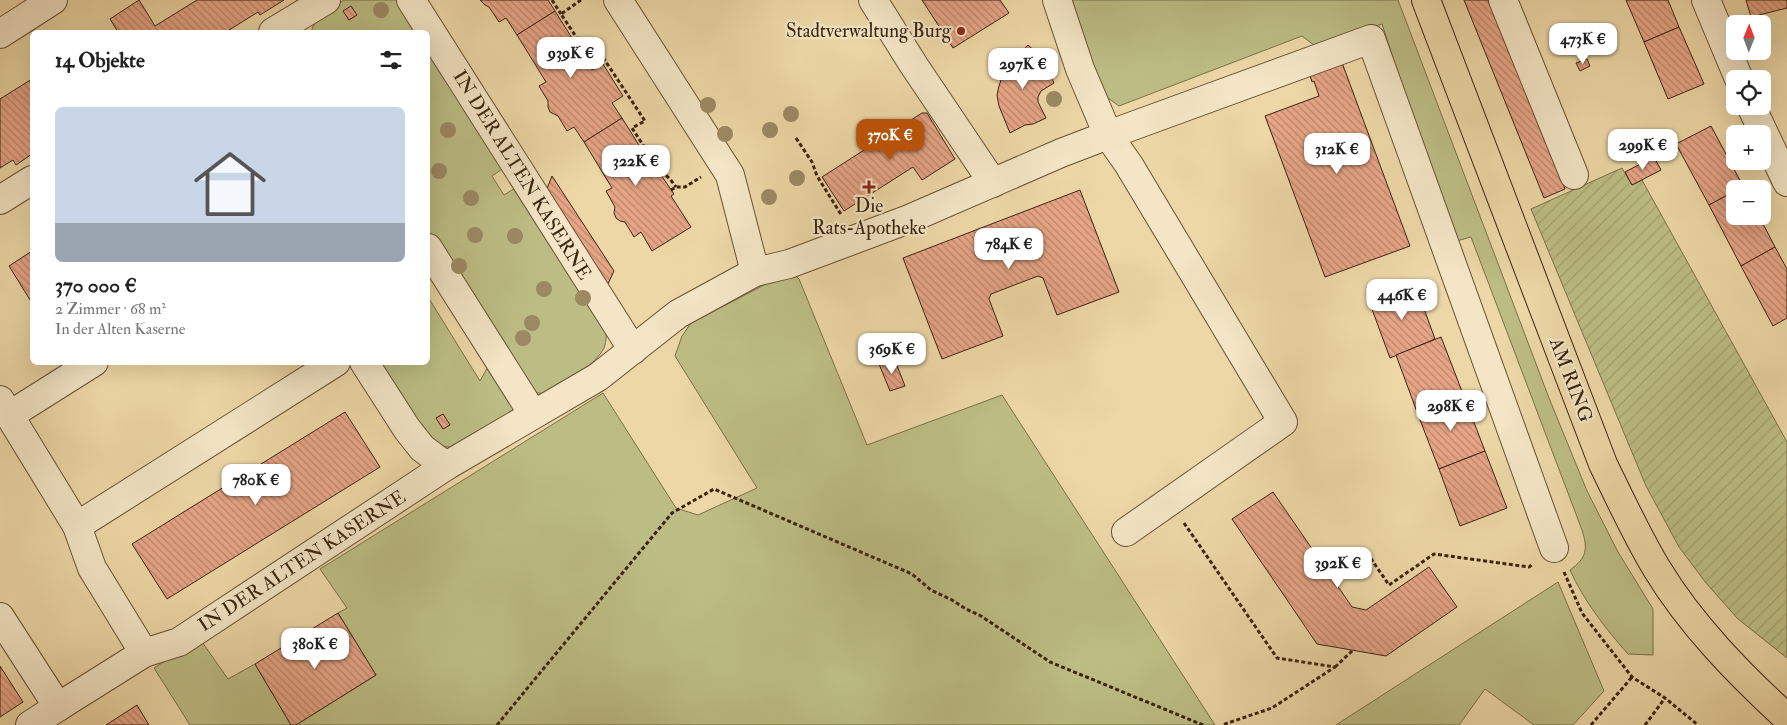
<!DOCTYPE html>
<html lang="de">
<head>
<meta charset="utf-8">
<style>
	body { margin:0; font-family:"IM FELL Double Pica",serif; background:#f2f2f2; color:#222; height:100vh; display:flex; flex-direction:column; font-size:19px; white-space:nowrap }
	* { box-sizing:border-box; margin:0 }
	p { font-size:16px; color:#767676 }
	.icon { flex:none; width:28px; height:28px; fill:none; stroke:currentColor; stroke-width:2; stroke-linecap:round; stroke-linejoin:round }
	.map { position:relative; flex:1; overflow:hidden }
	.panel { position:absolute; left:30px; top:30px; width:400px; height:335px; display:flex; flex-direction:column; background:#fff; border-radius:8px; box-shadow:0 5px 20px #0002 }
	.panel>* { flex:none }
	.needle { width:32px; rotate:1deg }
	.fabs { position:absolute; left:1726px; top:15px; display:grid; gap:10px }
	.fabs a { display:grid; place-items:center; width:45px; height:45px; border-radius:8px; background:#fff; box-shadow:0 5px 20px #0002; font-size:25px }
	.price { position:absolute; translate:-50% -42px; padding:0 11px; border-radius:10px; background:#fff; color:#222; font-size:16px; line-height:32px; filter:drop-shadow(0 1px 2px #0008) }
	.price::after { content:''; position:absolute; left:50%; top:30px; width:15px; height:11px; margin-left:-8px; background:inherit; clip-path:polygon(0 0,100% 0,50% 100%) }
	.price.active { background:#b45309; color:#fff }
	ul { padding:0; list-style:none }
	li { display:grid; align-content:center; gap:10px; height:265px; padding:0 25px }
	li+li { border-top:1px solid #e0e0e0 }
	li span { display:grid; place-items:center; height:155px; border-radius:8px; color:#555 }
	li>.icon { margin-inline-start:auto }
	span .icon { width:90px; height:90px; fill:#fffc; stroke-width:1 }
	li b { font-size:21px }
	h2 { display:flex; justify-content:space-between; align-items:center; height:60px; padding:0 25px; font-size:21px }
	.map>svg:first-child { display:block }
</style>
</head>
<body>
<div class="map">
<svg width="1787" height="725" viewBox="0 0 1787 725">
	<defs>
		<pattern id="garden-furrows" width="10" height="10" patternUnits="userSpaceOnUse" patternTransform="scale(1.25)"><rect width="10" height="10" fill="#bcbd84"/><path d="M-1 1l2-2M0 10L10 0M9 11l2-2" fill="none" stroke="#a2a271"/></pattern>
		<pattern id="building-back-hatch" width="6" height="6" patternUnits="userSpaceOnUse" patternTransform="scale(1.25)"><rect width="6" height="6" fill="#e7a586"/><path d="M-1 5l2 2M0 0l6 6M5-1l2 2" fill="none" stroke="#bc866c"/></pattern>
	</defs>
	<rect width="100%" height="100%" fill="#edd7a6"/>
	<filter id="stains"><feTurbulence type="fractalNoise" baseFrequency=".004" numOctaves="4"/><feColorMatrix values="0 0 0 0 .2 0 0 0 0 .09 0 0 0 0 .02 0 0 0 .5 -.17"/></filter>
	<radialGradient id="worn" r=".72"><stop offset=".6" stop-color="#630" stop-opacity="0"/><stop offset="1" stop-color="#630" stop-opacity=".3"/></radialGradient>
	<g fill="#bcbd84" stroke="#7b704a">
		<path d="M344,0H403L423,32H311C316,14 329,10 344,0Z"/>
		<path d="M1067,0H1398L1549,398L1587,491L1618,552L1653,609V655L1628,654C1605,628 1584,601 1570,570C1587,558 1588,549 1582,530L1471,237L1453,242L1382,24L1315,46L1302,36L1119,106L1104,95Z"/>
		<path d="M428,39L508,165L492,176L504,195L520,185L606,325C606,333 607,341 604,348C598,362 560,390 546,393C538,395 532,390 525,386L428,232Z"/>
		<path d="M791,271L799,279L867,445L1002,395L1215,725H296L376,675L338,613L347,608L320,569L603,393L676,508L698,515L757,488L675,356L682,336L691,323Z"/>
		<path d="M428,297L480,381L491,361L515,406L513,412L455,448L435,445L428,439L379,363L428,362Z"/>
		<path d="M1558,582L1604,691L1573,725H1534L1485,689L1459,725H1336Z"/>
		<path d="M200,639L228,679L255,664L291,725H190L154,668Z"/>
	</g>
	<path fill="url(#garden-furrows)" stroke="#7b704a" d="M1622,168L1632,185L1642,180L1787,442V658L1738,619L1706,583L1679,547L1646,486L1531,209Z"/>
	<g fill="url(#building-back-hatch)" stroke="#3a240f">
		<path d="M139,0L155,26L197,0H284L260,15L258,12L226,32H118L110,19Z"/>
		<path d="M480,0H548L555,11L517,35L506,18L499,22L489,7L485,5Z"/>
		<path d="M922,0H1000L1009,13L953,48Z"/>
		<path d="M1464,0H1488L1565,189L1544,198Z"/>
		<path d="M1626,0H1668L1679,27L1644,42Z"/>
		<path d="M1746,0H1787V8L1751,17Z"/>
		<path d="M351,6L357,15L349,20L343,11Z"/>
		<path d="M555,11L592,70L603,64L623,96L612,103L622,118L584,142L574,127L567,131L558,116L550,112L548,107V101L539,86L546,82L517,35Z"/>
		<path d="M1679,27L1704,84L1668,99L1644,42Z"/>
		<path d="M1028,45L1042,58L1054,83L1041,91L1038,97V102L1046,118L1033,124L1025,125L1010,133L999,106L997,95L999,86L1003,74L1011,63Z"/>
		<path d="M1587,59L1590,66L1580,71L1576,63Z"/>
		<path d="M1341,60L1410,246L1325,277L1265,116L1319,96L1314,81L1312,82L1309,72Z"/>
		<path d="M32,79V154L16,165L13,160L0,168V99Z"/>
		<path d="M922,113H927L955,159L922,180L913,167L844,211L822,177Z"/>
		<path d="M622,118L659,177L661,175L674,194L671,196L691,227L652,251L641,232L634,237L625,222L620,221L616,218L614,213L615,207L606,191L612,188L584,142Z"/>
		<path d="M1711,126L1743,186L1735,189V191L1709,205L1676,144Z"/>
		<path d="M1654,157L1661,170L1632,185L1625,172Z"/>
		<path d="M552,176L614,271L605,290L544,196Z"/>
		<path d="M1080,190L1119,292L1057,315L1043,278L1038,276L991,294L989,299L1003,336L942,359L903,258Z"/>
		<path d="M1735,191V216H1759L1775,247L1741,266L1709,205Z"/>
		<path d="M1775,247L1787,269V318L1773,326L1741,266Z"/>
		<path d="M32,251V303L9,266Z"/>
		<path d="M1415,284L1435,339L1390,358L1369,301Z"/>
		<path d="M1441,337L1463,394L1417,412L1396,355Z"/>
		<path d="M894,358L905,386L890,391L879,364Z"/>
		<path d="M1463,394L1485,451L1439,469L1417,412Z"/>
		<path d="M345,412L380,467L167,599L132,544Z"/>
		<path d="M443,414L450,425L443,429L436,418Z"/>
		<path d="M1485,451L1507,508L1460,526L1439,469Z"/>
		<path d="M1273,492L1352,607L1366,610L1429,567L1457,607L1386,656L1317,644L1232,519Z"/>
		<path d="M338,613L376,675L296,725H291L255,664Z"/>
		<path d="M0,666L23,702L0,717Z"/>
		<path d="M137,705L149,725H106Z"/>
	</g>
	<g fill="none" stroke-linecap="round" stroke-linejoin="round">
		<defs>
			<g id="minor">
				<path d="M411,0L633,350"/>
				<path d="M618,0L730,175L755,272"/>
				<path d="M873,0L913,64L993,183"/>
				<path d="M1503,0L1574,175"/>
				<path d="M1706,0L1739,79"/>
				<path d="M273,32L326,0"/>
				<path d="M0,34L53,0"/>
				<path d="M1751,106L1787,182"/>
				<path d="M0,200L32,180"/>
				<path d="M428,248L533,414"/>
				<path d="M364,362L407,429L422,448L446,466"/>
				<path d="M0,400L77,526L92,568L144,653"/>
				<path d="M10,415L94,362"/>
				<path d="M77,526L336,362"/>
				<path d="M1126,532L1283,422L1129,165L1108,135L1371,39L1554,548"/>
				<path d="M0,617L58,707L144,653L179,642L446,466L598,377L678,314L755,272L789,264L909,219L1061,153L1108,135L1080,69L1057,0"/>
				<path d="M30,725L58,707"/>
			</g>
			<path id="major" d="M1426,0L1603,464C1620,499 1637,536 1657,569C1691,625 1739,674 1787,718"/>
		</defs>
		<use href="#minor" stroke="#675135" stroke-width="30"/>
		<use href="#major" stroke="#3a240f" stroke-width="30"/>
		<g stroke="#3a240f" stroke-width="3" stroke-dasharray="4 2.5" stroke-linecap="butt">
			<path d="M552,0L561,14"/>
			<path d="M581,0L561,14L596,67"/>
			<path d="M592,61L602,56L645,121L632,128L658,168L670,179L676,187"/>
			<path d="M796,138L812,162L817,176L842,216"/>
			<path d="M671,190L676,187H685L701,177"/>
			<path d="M1184,523L1277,658L1335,667L1272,708L1222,725"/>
			<path d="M1367,553L1389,585L1434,554L1529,567L1533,564"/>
			<path d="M1564,572L1582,613L1632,677L1665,698L1698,725"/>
			<path d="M1335,667L1353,650"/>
			<path d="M497,725L672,513L714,489L912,574L931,590L952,600L966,609L981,616L1050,662L1203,725"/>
			<path d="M1591,725L1632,677"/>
			<path d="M1645,725L1665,698"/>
		</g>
		<use href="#minor" stroke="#f3e5c5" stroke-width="28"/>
		<use href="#major" stroke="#edd7a6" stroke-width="28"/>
	</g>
	<g fill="#9c8963">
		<circle cx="381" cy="10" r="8"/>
		<circle cx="1054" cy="99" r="8"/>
		<circle cx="708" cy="105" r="8"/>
		<circle cx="791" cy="114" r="8"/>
		<circle cx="448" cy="130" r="8"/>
		<circle cx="770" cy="130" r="8"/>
		<circle cx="725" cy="134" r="8"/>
		<circle cx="439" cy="171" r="8"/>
		<circle cx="797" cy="178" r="8"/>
		<circle cx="769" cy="197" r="8"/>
		<circle cx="471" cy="198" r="8"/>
		<circle cx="475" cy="235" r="8"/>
		<circle cx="515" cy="236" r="8"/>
		<circle cx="459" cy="266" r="8"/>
		<circle cx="544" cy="289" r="8"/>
		<circle cx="583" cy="298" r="8"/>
		<circle cx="532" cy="323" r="8"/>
		<circle cx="523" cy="338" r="8"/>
	</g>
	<g fill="#8f2418" stroke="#f3e5c5" stroke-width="2">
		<circle cx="961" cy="31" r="5"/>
		<path d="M866.5 179.5h5v5h5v5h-5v5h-5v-5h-5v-5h5z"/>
	</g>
	<g text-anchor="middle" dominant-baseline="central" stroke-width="4.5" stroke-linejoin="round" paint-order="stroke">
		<g font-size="19" fill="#3a240f" stroke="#f3e5c5" text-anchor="end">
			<text x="951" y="31">Stadtverwaltung Burg</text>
			<text x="869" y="206" text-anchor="middle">Die<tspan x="869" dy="22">Rats-Apotheke</tspan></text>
		</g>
		<g font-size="19" fill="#3a240f" stroke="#f3e5c5">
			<text transform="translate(522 175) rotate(58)">IN DER ALTEN KASERNE</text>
			<text transform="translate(1571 380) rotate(69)">AM RING</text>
			<text transform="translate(302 561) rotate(-33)">IN DER ALTEN KASERNE</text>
		</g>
	</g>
	<rect width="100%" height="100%" filter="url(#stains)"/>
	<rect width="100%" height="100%" fill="url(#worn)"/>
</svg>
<div class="fabs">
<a><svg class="needle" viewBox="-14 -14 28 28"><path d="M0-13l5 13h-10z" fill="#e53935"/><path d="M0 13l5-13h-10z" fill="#767676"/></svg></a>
<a><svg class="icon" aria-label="locate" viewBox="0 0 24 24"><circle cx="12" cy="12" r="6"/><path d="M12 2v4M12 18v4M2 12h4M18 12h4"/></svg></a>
<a>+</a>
<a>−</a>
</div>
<b class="price" style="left:1583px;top:65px">473K €</b>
<b class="price" style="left:571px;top:79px">939K €</b>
<b class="price" style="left:1023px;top:90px">297K €</b>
<b class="price active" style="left:890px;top:161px">370K €</b>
<b class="price" style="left:1643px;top:171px">299K €</b>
<b class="price" style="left:1337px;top:175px">312K €</b>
<b class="price" style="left:636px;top:187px">322K €</b>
<b class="price" style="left:1009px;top:270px">784K €</b>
<b class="price" style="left:1402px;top:321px">446K €</b>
<b class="price" style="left:892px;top:375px">369K €</b>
<b class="price" style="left:1451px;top:432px">298K €</b>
<b class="price" style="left:256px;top:506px">780K €</b>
<b class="price" style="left:1338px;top:589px">392K €</b>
<b class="price" style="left:315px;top:670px">380K €</b>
<section class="panel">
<h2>14 Objekte<svg class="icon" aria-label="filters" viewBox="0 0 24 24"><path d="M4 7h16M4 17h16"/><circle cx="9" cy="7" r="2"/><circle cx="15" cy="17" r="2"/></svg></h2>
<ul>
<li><span style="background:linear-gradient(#c9d6e8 75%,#9aa5b1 0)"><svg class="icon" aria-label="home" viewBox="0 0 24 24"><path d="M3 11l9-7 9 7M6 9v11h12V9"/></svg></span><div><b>370 000 €</b><p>2 Zimmer · 68 m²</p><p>In der Alten Kaserne</p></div></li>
</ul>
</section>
</div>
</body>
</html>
